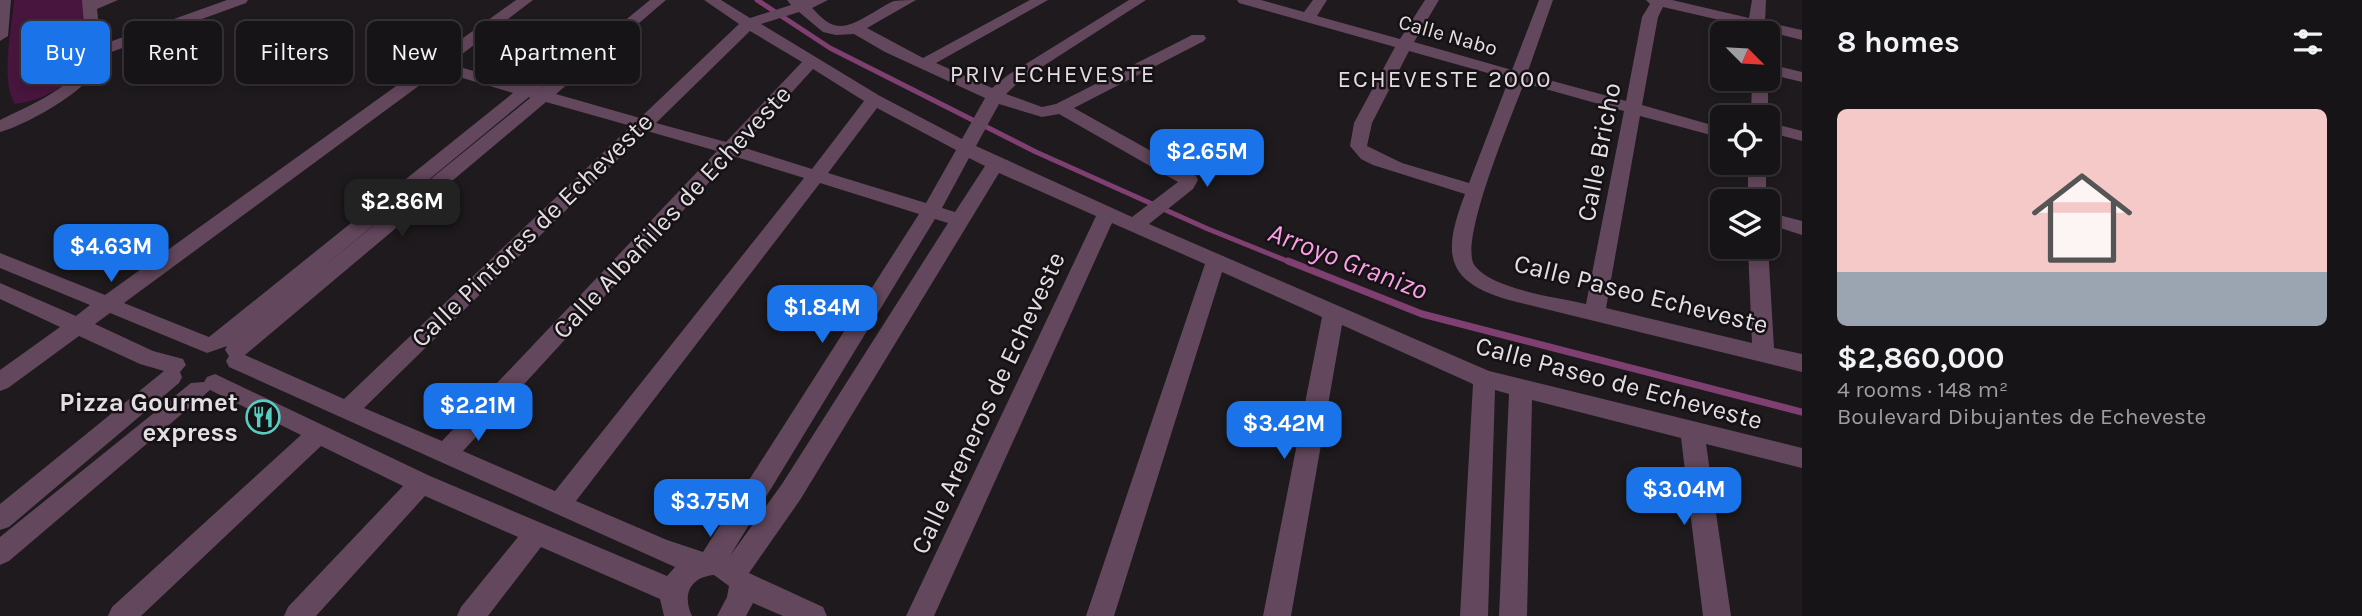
<!DOCTYPE html>
<html lang="en">
<head>
<meta charset="utf-8">
<style>
	body { margin:0; font-family:Karla,sans-serif; background:#232123; color:#f1f3f6; height:100vh; display:flex; flex-direction:column; font-size:26px; white-space:nowrap }
	* { box-sizing:border-box; margin:0 }
	p { font-size:23px; color:#9e9ea1 }
	.icon { flex:none; width:38px; height:38px; fill:none; stroke:currentColor; stroke-width:2; stroke-linecap:round; stroke-linejoin:round }
	.map { position:relative; flex:1; overflow:hidden }
	.panel { display:flex; flex-direction:column; background:#161416; width:560px }
	.panel>* { flex:none }
	.top-card { position:absolute; left:21px; top:21px; width:665px; height:63px; display:flex; gap:14px }
	.needle { width:46px; rotate:114deg }
	.controls { position:absolute; left:1710px; top:21px; display:grid; gap:14px }
	.controls a { display:grid; place-items:center; width:70px; height:70px; border-radius:10px; background:#161416; box-shadow:0 4px 10px #0003,0 0 0 2px #353335; font-size:35px }
	.price { position:absolute; translate:-50% -60px; padding:0 16px; border-radius:14px; background:#1a73e8; color:#fff; font-size:23px; line-height:46px; filter:drop-shadow(0 2px 4px #0008) }
	.price::after { content:''; position:absolute; left:50%; top:42px; width:21px; height:16px; margin-left:-10px; background:inherit; clip-path:polygon(0 0,100% 0,50% 100%) }
	.price.on { background:#222; color:#fff }
	ul { padding:0; list-style:none }
	li { display:grid; align-content:center; gap:14px; height:371px; padding:0 35px }
	li+li { border-top:2px solid #353335 }
	li span { display:grid; place-items:center; height:217px; border-radius:10px; color:#555 }
	li>.icon { margin-inline-start:auto }
	span .icon { width:126px; height:126px; fill:#fffc; stroke-width:1 }
	li b { font-size:30px }
	h2 { display:flex; justify-content:space-between; align-items:center; height:84px; padding:0 35px; font-size:30px }
	.tag { padding:0 24px; border-radius:10px; background:#161416; box-shadow:0 4px 10px #0003,0 0 0 2px #353335; font-size:24px; line-height:63px }
	.tag.on { background:#1a73e8; color:#fff }
	main { display:flex; flex:1; min-height:0 }
	.map>svg:first-child { display:block }
</style>
</head>
<body>
<main>
<div class="map">
<svg width="1802" height="616" viewBox="0 0 1802 616">
	<rect width="100%" height="100%" fill="#1e1a1d"/>
	<path fill="#48153e" d="M14,0H87L89,34L86,70C62,86 44,101 15,104C0,81 12,28 14,0Z"/>
	<g fill="none" stroke-linecap="round" stroke-linejoin="round">
		<path stroke="#7f4071" stroke-width="5" d="M757,0L830,48L1036,152L1208,229L1292,263"/>
		<path stroke="#7f4071" stroke-width="7" d="M1288,261L1422,314L1802,412"/>
		<g fill="#63475c" fill-rule="evenodd">
			<path d="M0,0H11L8,36L0,41Z"/>
			<path d="M82,0H118L97,9L101,45L227,0H248L246,3L103,55C100,85 27,125 0,132V120C30,105 70,90 87,59Z"/>
			<path d="M516,0H533L449,64L523,85L598,25H608L611,28L608,31L540,90L650,0H666L556,94L640,118L739,24L704,0H721L750,18L791,5L787,0H828L812,8C818,14 825,22 834,25C851,31 877,8 894,1C901,0 909,0 916,0L867,28L923,58L1030,0H1048L936,63L992,88L1008,75L1129,0H1146L1020,81L1006,94L1042,107L1056,104L1192,35H1204L1206,38L1204,41L1074,108L1196,176L1198,180L1193,189L1149,224L1489,371L1802,448V468L1706,444L1731,616H1703L1681,438L1532,400L1527,616H1499L1509,394L1495,390L1488,616H1460L1473,384L1342,325L1291,616H1263L1322,317L1222,272L1114,616H1086L1205,264L1112,223L934,616H906L1096,216L999,173L800,500L749,573L823,607L827,616H783L753,603L746,616H717L727,597L729,586L714,575C690,577 682,595 692,616H664L660,599L541,547L488,616H457L461,607L518,537L425,496L316,616H284L288,607L403,486L321,446L141,616H108L112,607L301,435L210,390L9,561L0,565V537L191,383L204,382L207,377L215,374L430,476L667,576L675,567L229,367L226,361L229,356L225,350L227,346L207,353L110,313L95,324L153,351L183,359L186,365L180,372L182,377L179,383L9,527L0,530V504L164,371L140,364L79,336L8,388L0,391V370L60,327L0,299V283L76,316L90,305L0,268V253L105,295ZM799,12L823,32L836,35L854,34L885,52L985,98L962,139L880,96L761,24ZM750,31L802,62L726,142L656,123ZM813,69L864,101L812,169L742,147ZM439,71L513,93L209,337L124,303ZM529,97L530,98L324,266ZM546,102L631,126L344,399L245,355ZM999,104L1042,117L1059,114L1178,182L1132,217L976,146ZM877,108L956,150L926,203L828,173ZM647,131L717,151L442,441L364,408ZM733,156L804,178L555,491L463,451ZM969,158L985,166L955,212L942,208ZM820,183L919,214L703,552L667,540L576,501ZM935,219L948,223L782,484L730,556Z"/>
			<path d="M1237,0H1261L1304,12L1313,0H1327L1317,16L1400,39L1425,0H1439L1414,42L1512,70L1539,0H1553L1527,74L1626,101L1642,17L1650,4L1646,0H1672L1749,18L1752,0H1766L1765,22L1802,30V40L1766,31V33H1750V27L1663,7L1658,17L1642,105L1722,128V138L1640,116L1606,308L1752,343L1748,247L1768,246L1774,348L1802,354V372L1509,300C1443,281 1443,252 1465,194L1373,165L1361,159L1350,146L1354,123L1395,47L1239,3ZM1409,51L1509,79L1469,183L1402,163L1367,146L1372,123ZM1524,83L1624,111L1586,304C1557,297 1494,290 1475,266C1457,244 1513,113 1524,83Z"/>
			<path d="M1768,64L1802,72V82L1768,74Z"/>
			<path d="M1752,79H1768V119L1751,117Z"/>
			<path d="M1768,122L1802,131V141L1768,132Z"/>
			<rect x="1748" y="163" width="18" height="38"/>
			<path d="M1768,212L1802,221V235L1768,224Z"/>
		</g>
	</g>
	<defs>
		<symbol id="restaurant-ring" viewBox="-11 -11 22 22"><circle r="9.5" fill="#151114" stroke="#57cec2" stroke-width="1.5"/><path d="M-5-6h1v4h1v-4h1v4h1v-4h1v5L-1.5 .5V6h-2V.5L-5-1ZM5-6V6H3V1.5H1.5Q1.5-4 5-6Z" fill="#57cec2"/></symbol>
	</defs>
	<g fill-rule="evenodd">
		<use href="#restaurant-ring" x="244" y="398" width="38" height="38"/>
	</g>
	<g text-anchor="middle" dominant-baseline="central" stroke-width="5" stroke-linejoin="round" paint-order="stroke">
		<g font-size="21" fill="#e3dfe2" stroke="#151114">
			<text transform="translate(1448 35) rotate(16)">Calle Nabo</text>
		</g>
		<g font-size="24" letter-spacing="2" fill="#e2dbe0" stroke="#151114">
			<text x="1053" y="74">PRIV ECHEVESTE</text>
			<text x="1445" y="79">ECHEVESTE 2000</text>
		</g>
		<g font-size="26" fill="#e3dfe2" stroke="#151114">
			<text transform="translate(1599 152) rotate(-79)">Calle Bricho</text>
			<text transform="translate(672 212) rotate(-47)">Calle Albañiles de Echeveste</text>
			<text transform="translate(532 230) rotate(-44)">Calle Pintores de Echeveste</text>
			<text transform="translate(1641 294) rotate(14)">Calle Paseo Echeveste</text>
			<text transform="translate(1619 383) rotate(15)">Calle Paseo de Echeveste</text>
			<text transform="translate(988 403) rotate(-65)">Calle Areneros de Echeveste</text>
		</g>
		<g font-size="26" font-weight="bold" fill="#e3dfe2" stroke="#151114" text-anchor="end">
			<text x="238" y="402">Pizza Gourmet<tspan x="238" dy="30">express</tspan></text>
		</g>
		<g font-size="28" font-style="italic" fill="#fa9fe4" stroke="#151114">
			<text transform="translate(1348 261) rotate(21)">Arroyo Granizo</text>
		</g>
	</g>
</svg>
<div class="controls">
<a><svg class="needle" viewBox="-14 -14 28 28"><path d="M0-13l5 13h-10z" fill="#e53935"/><path d="M0 13l5-13h-10z" fill="#9e9ea1"/></svg></a>
<a><svg class="icon" aria-label="locate" viewBox="0 0 24 24"><circle cx="12" cy="12" r="6"/><path d="M12 2v4M12 18v4M2 12h4M18 12h4"/></svg></a>
<a><svg class="icon" aria-label="layers" viewBox="0 0 24 24"><path d="M12 4l9 5-9 5-9-5zM3 14l9 5 9-5"/></svg></a>
</div>
<b class="price" style="left:1207px;top:189px">$2.65M</b>
<b class="price on" style="left:402px;top:239px">$2.86M</b>
<b class="price" style="left:111px;top:284px">$4.63M</b>
<b class="price" style="left:822px;top:345px">$1.84M</b>
<b class="price" style="left:478px;top:443px">$2.21M</b>
<b class="price" style="left:1284px;top:461px">$3.42M</b>
<b class="price" style="left:1684px;top:527px">$3.04M</b>
<b class="price" style="left:710px;top:539px">$3.75M</b>
<div class="top-card">
<a class="tag on">Buy</a>
<a class="tag">Rent</a>
<a class="tag">Filters</a>
<a class="tag">New</a>
<a class="tag">Apartment</a>
</div>
</div>
<section class="panel">
<h2>8 homes<svg class="icon" aria-label="filters" viewBox="0 0 24 24"><path d="M4 7h16M4 17h16"/><circle cx="9" cy="7" r="2"/><circle cx="15" cy="17" r="2"/></svg></h2>
<ul>
<li><span style="background:linear-gradient(#f6c9c9 75%,#9aa5b1 0)"><svg class="icon" aria-label="home" viewBox="0 0 24 24"><path d="M3 11l9-7 9 7M6 9v11h12V9"/></svg></span><div><b>$2,860,000</b><p>4 rooms · 148 m²</p><p>Boulevard Dibujantes de Echeveste</p></div></li>
</ul>
</section>
</main>
</body>
</html>
